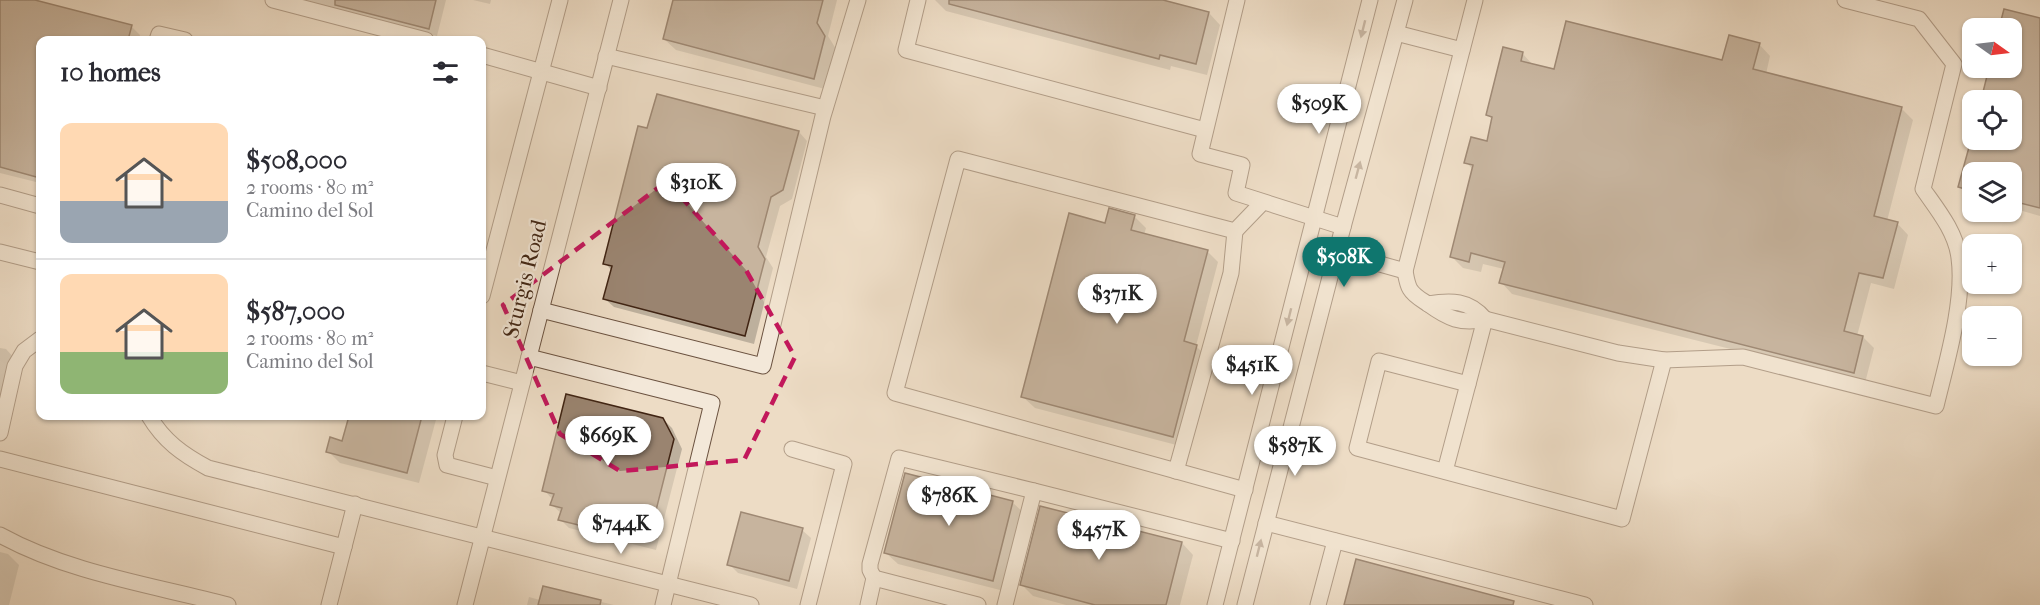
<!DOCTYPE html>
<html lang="en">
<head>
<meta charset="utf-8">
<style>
	body { margin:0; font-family:"IM FELL French Canon",serif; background:#f2f2f3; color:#2b2b33; height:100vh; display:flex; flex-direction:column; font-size:22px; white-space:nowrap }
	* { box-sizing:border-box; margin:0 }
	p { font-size:20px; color:#7c7c81 }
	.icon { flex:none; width:33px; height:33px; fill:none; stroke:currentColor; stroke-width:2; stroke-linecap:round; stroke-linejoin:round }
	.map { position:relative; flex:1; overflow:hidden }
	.details { position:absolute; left:36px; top:36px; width:450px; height:384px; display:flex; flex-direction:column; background:#fff; border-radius:12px; box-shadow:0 2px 4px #0004 }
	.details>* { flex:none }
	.needle { width:39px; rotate:104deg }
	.controls { position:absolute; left:1962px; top:18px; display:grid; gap:12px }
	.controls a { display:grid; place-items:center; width:60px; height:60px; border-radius:12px; background:#fff; box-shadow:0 2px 4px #0004; font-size:30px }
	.price { position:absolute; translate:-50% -51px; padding:0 14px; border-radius:21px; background:#fff; color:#222; font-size:20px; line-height:39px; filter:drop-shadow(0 2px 3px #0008) }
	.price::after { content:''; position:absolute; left:50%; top:36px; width:18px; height:14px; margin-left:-9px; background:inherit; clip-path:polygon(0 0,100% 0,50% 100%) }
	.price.active { background:#0f766e; color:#fff }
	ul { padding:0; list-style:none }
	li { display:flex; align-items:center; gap:18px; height:150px; padding:0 24px }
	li+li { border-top:2px solid #e1e1e2 }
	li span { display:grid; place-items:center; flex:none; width:168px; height:120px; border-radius:12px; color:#555 }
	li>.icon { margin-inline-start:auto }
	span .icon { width:72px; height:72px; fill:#fffc; stroke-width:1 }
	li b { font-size:26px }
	h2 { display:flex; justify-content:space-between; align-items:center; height:72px; padding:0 24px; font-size:26px }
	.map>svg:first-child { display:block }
</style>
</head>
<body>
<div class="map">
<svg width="2040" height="605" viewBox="0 0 2040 605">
	<rect width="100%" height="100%" fill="#eddcc5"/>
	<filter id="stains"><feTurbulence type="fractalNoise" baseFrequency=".00333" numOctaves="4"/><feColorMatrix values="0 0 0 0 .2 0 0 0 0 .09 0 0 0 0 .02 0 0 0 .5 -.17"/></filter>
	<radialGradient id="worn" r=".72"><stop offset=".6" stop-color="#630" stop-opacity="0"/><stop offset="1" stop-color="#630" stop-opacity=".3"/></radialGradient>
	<g fill="#0003">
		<path d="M0,0H29L131,26L140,35L138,40H40V183L0,173Z"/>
		<path d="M295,0H446L437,36Z"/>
		<path d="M473,0H491L490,4Z"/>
		<path d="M675,0H837L828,36L836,49L825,89L676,50L664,39Z"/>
		<path d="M935,0H1157L1209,13L1220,25L1207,75L1171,66L1170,70L946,11Z"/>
		<path d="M2006,10L2040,19V216L2012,208V172H1972V198L1960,187L1972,138L2012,140V100H1982L1991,68H2012V28H2001Z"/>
		<path d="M1759,44L1770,56L1766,74L1901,108L1913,120L1887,221L1897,223L1908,235L1894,289L1871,283L1857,336L1863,337L1874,348L1865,383L1512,294L1501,282L1504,269L1483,264L1481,272L1463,268L1451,256L1473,170L1466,162L1488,142L1493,120L1488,115L1522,53L1534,66L1555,71L1723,62Z"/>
		<path d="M648,130L799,132L807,141L792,199L780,206L766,257L773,268L754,344L614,307L605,299L612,271L605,263Z"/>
		<path d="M1110,210L1135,217L1146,228L1144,235L1207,251L1218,262L1196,346L1208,358L1184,447L1035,408L1023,397L1106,225Z"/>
		<path d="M0,348L6,349L17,361L0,426Z"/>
		<path d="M351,416H437L419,483L340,463L328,451L343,442Z"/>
		<path d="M663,419L672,428L682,449L656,550L569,528L560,519L562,514L552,505V499L544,490Z"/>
		<path d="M1012,502L1024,513L1004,591L898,564L886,553Z"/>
		<path d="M802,530L811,538L797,589L738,573L729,564Z"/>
		<path d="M1182,543L1193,555L1180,605H1066L1033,596L1022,585Z"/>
		<path d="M0,552L8,554L19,565L9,605H0Z"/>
		<path d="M544,588L614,605H527L529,597L540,600Z"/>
	</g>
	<g fill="#9a8470" stroke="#402413" stroke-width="1.5">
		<path d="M0,0H35L132,25L128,40H40V178L0,167Z"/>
		<path d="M335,0H436L429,29L335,5Z"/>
		<path d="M673,0H823L817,23L825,36L814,79L663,39Z"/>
		<path d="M949,0H1163L1209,12L1196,64L1160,55L1159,59L949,4Z"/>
		<path d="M2004,9L2040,18V208L2012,201V172H1972V191L1958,187L1971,140H2012V100H1981L1989,68H2012V28H1999Z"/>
		<path d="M1566,21L1722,60L1729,35L1760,43L1753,69L1902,107L1874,216L1898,222L1883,278L1859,273L1844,331L1863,336L1854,373L1499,283L1505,262L1471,253L1469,262L1450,257L1473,165L1464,163L1471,137L1487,141L1492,117L1486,115L1503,47L1523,52L1521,61L1554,69Z"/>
		<path d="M657,94L799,131L783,190L771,197L758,247L765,259L745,336L603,299L612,266L603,264L638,126L647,128Z"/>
		<path d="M1109,208L1135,215L1131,230L1208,250L1184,341L1197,345L1173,437L1021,397L1069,213L1105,223Z"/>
		<path d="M566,394L663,418L674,439L648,542L558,520L562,508L550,505L554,494L542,491Z"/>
		<path d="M349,416H422L407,473L326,452L330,437L342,441Z"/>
		<path d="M905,473L1013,501L993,581L884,553Z"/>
		<path d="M1040,506L1182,542L1166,605H1095L1020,585Z"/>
		<path d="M741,512L803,528L789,581L727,565Z"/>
		<path d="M1356,559L1514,601L1513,605H1344Z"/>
		<path d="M543,586L601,600L600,605H538Z"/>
	</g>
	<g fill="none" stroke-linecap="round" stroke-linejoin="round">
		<defs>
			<g id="minor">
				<path d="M273,0L426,40"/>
				<path d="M918,0L906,50L1205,130"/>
				<path d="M1237,0L1200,154L1242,165L1236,193L1343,227"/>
				<path d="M1396,33L1462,50"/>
				<path d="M157,40L159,34L185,40"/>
				<path d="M482,55L599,88"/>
				<path d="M606,56L825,108"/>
				<path d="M0,195L40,206"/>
				<path d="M0,252L40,262"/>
				<path d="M1337,252L1405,271L1475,0"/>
				<path d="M1405,271C1406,276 1407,284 1410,289C1414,296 1422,300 1428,304C1447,318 1462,325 1485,319L1618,353L1664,360L1743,357L1936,406C1946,364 1965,301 1959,258C1956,232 1937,209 1923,189L1954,64L1919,19L1845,0"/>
				<path d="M482,296L560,0"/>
				<path d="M1428,304C1451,300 1469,300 1485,319"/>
				<path d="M541,310L763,366L823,116L858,0"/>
				<path d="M1485,319L1468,384L1379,361L1357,448L1622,519L1664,360"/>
				<path d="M529,357L712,403L663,605"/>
				<path d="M482,373L522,383"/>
				<path d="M149,416C164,441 182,454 208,468L751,605"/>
				<path d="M455,416L445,455L447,465L497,478"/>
				<path d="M0,433L15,366L24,351L40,339"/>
				<path d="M792,449L844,464L808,605"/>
				<path d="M0,459L344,547"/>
				<path d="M1176,471L1231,273L1235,231"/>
				<path d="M1445,471L1468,384"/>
				<path d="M1245,490L895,393L958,159L1235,231L1262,203"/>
				<path d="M1266,523L1585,605"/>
				<path d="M0,535C69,573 152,585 228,605"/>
				<path d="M874,578L870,570V564L899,458L1034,491"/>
				<path d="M329,605L355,504"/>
				<path d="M465,605L621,0"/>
				<path d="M868,605L874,578L978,605"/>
				<path d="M1005,605L1034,491L1232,541"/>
				<path d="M1215,605L1370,0"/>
				<path d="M1245,605L1343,227L1405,0"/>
				<path d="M1318,605L1335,541"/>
			</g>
		</defs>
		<use href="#minor" stroke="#6b5240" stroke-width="17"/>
		<use href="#minor" stroke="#f3e8d9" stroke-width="15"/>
	</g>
	<defs><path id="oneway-solid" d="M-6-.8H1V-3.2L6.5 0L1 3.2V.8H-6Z" transform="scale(1.5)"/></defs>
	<g fill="#9a8676">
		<use href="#oneway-solid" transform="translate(1363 29) rotate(104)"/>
		<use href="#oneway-solid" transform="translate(1358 170) rotate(-75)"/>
		<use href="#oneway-solid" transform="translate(1289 317) rotate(104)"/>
		<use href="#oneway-solid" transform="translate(1259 548) rotate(-76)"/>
	</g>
	<path d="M0 0H2040V605H0ZM667,181L746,270L795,357L744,460L620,471L560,434L503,305Z" fill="#eddcc5" fill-opacity=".55" fill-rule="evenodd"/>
	<path fill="none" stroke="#c2185b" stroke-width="4.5" stroke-dasharray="12 8" stroke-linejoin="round" d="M667,181L746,270L795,357L744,460L620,471L560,434L503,305Z"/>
	<g text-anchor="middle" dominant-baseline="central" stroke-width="4.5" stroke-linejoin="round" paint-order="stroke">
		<g font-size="22" fill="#402413" stroke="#f3e8d9">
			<text transform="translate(525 279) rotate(-76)">Sturgis Road</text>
		</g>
	</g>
	<rect width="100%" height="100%" filter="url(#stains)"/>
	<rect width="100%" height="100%" fill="url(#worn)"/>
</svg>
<div class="controls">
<a><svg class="needle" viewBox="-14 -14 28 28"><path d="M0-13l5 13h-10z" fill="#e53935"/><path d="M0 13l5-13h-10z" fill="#7c7c81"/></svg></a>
<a><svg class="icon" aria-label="locate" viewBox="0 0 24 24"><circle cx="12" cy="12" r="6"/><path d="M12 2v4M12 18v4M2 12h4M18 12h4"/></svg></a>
<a><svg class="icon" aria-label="layers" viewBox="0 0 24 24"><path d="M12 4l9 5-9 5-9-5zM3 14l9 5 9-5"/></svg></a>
<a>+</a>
<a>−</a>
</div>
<b class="price" style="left:1319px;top:135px">$509K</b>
<b class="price" style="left:696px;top:214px">$310K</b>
<b class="price active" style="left:1344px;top:288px">$508K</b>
<b class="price" style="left:1117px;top:325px">$371K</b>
<b class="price" style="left:1252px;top:396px">$451K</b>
<b class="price" style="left:608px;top:467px">$669K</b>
<b class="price" style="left:1295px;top:477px">$587K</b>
<b class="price" style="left:949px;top:527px">$786K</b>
<b class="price" style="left:621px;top:555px">$744K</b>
<b class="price" style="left:1099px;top:561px">$457K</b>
<section class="details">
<h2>10 homes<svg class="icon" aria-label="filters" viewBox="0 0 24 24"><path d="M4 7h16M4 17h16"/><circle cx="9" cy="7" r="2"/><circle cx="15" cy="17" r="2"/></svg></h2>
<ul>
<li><span style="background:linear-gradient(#ffd9b3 65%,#9aa5b1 0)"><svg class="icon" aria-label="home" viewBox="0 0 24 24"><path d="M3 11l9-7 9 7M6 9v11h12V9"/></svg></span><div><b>$508,000</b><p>2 rooms · 80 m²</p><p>Camino del Sol</p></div></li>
<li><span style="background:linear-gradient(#ffd9b3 65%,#8fb573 0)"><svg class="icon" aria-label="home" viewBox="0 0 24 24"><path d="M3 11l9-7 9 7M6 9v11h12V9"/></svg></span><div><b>$587,000</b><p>2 rooms · 80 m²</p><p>Camino del Sol</p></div></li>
</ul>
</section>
</div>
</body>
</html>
